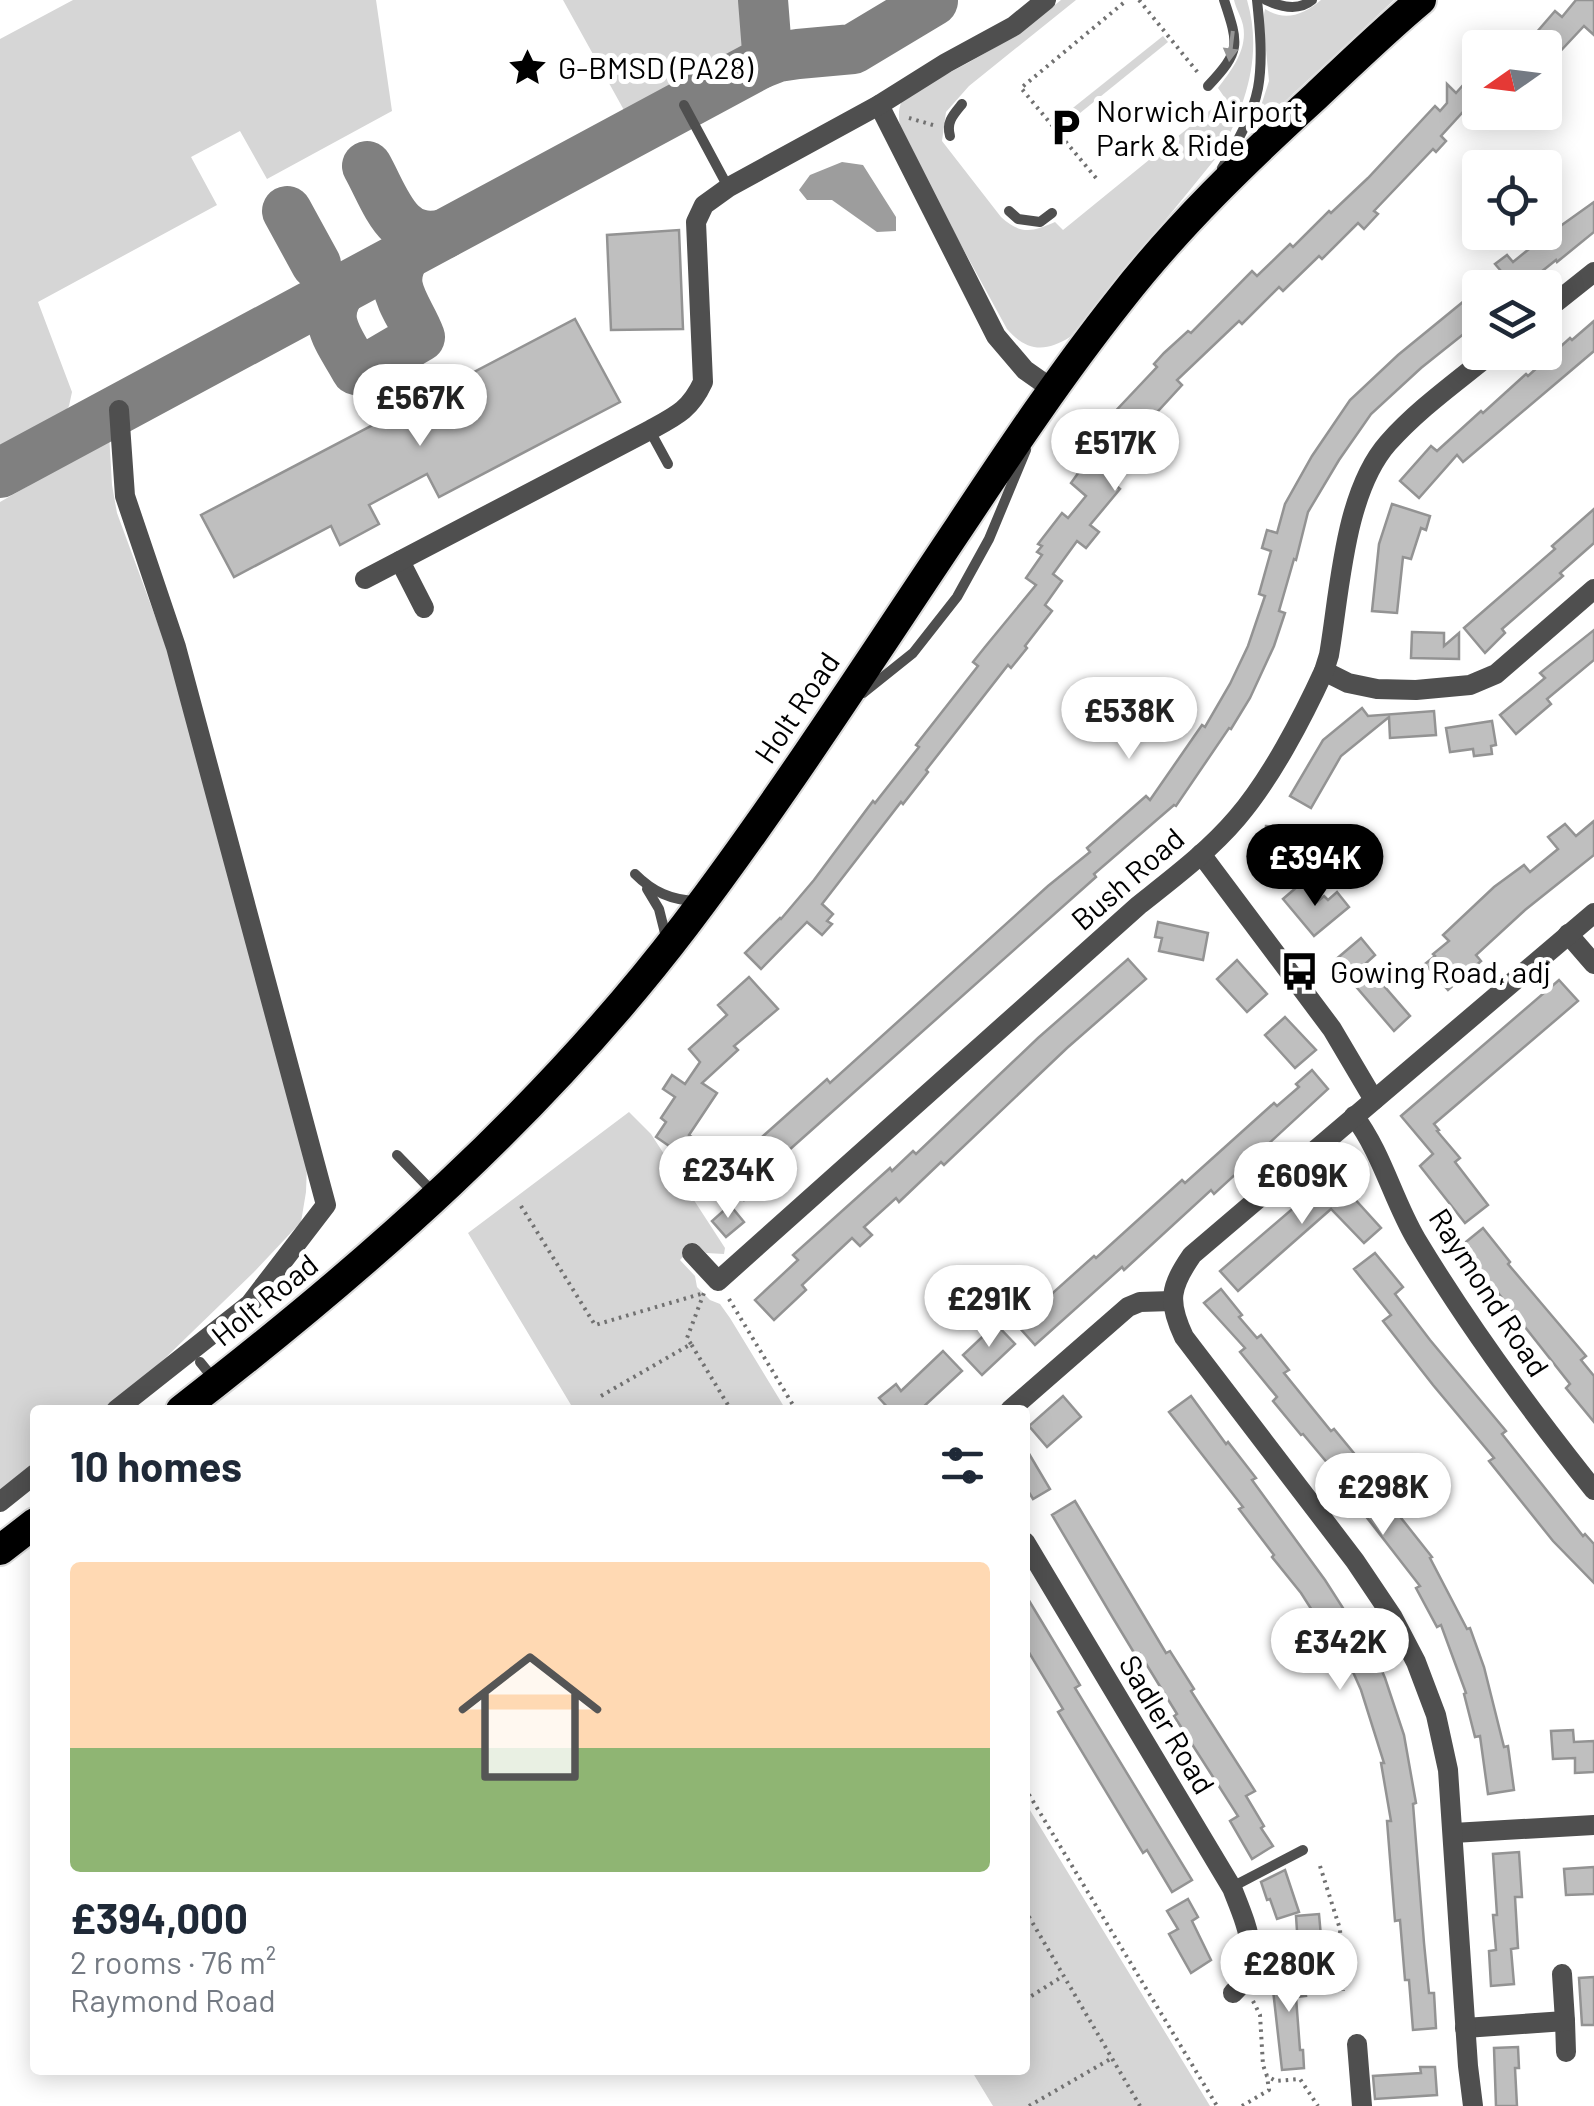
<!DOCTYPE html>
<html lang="en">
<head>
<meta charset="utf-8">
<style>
	body { margin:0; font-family:Barlow,sans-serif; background:#f6f6f7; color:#1f2937; height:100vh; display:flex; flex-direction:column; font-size:38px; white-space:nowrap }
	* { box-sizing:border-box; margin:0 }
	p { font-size:32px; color:#747a83 }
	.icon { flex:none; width:55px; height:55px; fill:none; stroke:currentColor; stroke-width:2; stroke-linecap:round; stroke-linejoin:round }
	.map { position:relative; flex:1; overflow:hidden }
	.panel { position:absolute; left:30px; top:1405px; width:1000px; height:670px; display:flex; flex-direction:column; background:#fff; border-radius:10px; box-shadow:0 5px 25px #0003 }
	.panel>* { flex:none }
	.needle { width:65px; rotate:256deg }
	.fabs { position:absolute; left:1462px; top:30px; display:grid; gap:20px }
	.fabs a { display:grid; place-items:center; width:100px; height:100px; border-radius:10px; background:#fff; box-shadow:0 5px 25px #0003; font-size:50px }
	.price { position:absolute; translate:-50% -85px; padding:0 22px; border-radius:35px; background:#fff; color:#222; font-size:32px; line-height:65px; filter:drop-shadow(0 2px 5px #0008) }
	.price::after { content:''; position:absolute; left:50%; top:60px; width:30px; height:22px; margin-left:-15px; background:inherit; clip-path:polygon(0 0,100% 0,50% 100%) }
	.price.current { background:#000; color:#fff }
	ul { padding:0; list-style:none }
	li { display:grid; align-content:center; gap:20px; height:530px; padding:0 40px }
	li span { display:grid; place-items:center; height:310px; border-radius:10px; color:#555 }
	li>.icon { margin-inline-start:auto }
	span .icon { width:180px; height:180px; fill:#fffc; stroke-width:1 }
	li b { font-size:42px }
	h2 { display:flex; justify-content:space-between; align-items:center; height:120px; padding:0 40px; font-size:42px }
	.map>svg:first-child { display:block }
</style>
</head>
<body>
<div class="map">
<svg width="1594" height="2106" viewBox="0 0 1594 2106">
	<rect width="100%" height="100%" fill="#fff"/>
	<g fill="#d6d6d6">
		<path d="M73,0H376L392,111L267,179L240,131L191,157L217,205L38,302L72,392L69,406L64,413L0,447V39Z"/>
		<path d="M563,0H751C753,19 757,37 742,52L625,112Z"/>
		<path d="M1061,0H1076L969,86L946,112L942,141L1001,217C1021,235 1032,232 1055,222L1063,230L1225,98L1218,88C1232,70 1248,49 1243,25C1241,16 1236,9 1234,0H1247C1263,55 1246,104 1220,153L1070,337C1045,353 1026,351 1007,329L903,139C900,128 896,112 902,101C908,91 925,85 935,80C981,57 1022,33 1061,0Z"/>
		<path d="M1321,0H1394L1253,131L1269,81L1263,19L1265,9C1285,22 1303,15 1321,0Z"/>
		<path d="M1163,36L1168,42L1059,130L1054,123Z"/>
		<path d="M109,433L112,485L117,513L163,638L193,733L307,1164L306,1192L301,1222L254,1272L157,1366L105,1410H35V1469L0,1498V502L28,486L32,474Z"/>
		<path d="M629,1112L651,1134L725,1248L724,1254L706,1253L696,1243L680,1260L695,1276L697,1287L710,1300L720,1304L730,1318L786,1410H574L468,1233Z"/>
		<path d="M1025,1802L1210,2106H993L971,2070H1025Z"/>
	</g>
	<path fill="#9d9d9d" d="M842,162L863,165L896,217V231L877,232L832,200H807L799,190L810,175Z"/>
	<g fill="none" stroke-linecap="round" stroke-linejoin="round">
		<g stroke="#808080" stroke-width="50">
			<path d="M760,64L778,57L798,54L853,49L933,1"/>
			<path d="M367,166C386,200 397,245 444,234"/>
			<path d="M287,211L316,264"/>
			<path d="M342,289C318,318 341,342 356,370L362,371L420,337C409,307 384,286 406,254"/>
			<path d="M0,473L760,64L767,51L763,0"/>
		</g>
	</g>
	<g fill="#bfbfbf" stroke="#939393" stroke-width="2.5">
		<path d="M1576,0H1594V35L1584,26L1554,58L1545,48H1523L1555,11L1562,17Z"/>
		<path d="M1480,66V114L1473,122L1462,113L1441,136L1446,141L1436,152L1433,149L1374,211L1378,214L1364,229L1358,223L1322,259L1319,256L1283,291L1279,287L1242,324L1239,321L1177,380L1182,385L1127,445L1135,452L1112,482L1120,489L1090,525L1099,532L1086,548L1077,541L1053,574L1062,581L1045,605L1052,611L1025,646L1027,648L1011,668L1008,665L926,770L928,772L903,804L901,802L822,904L833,914L827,921L832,924L822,935L807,922L761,969L745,953L780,918L781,919L814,880L873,801L875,803L919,747L916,745L978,666L973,662L985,647L1036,585L1026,578L1042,555L1037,552L1042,546L1038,544L1062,513L1068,518L1086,496L1071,483L1114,423L1109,418L1157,367L1154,364L1164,353L1188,331L1191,333L1252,271L1257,276L1290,244L1293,247L1329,211L1331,213L1368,178L1435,106L1440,111L1447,103V84L1456,93Z"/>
		<path d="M1594,202V232L1557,262L1556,260L1521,288H1481L1501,271L1495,264L1507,255L1513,262L1540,240L1534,232H1545V208L1559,227Z"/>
		<path d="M679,230L683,329L611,330L607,235Z"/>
		<path d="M1480,288V321L1421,368L1371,414L1339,460L1308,512L1296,560L1294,559L1279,611L1285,613L1274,646L1250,698L1231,729L1229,728L1176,806L1174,805L1094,874L1096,877L788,1151L764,1173L768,1178L744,1200L727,1179L758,1151L753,1145L827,1079L830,1083L1048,886L1090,852L1087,848L1146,796L1150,800L1202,725L1205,727L1230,684L1248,646L1265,596L1259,594L1271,551L1262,548L1267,530L1277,533L1285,504L1312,456L1350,400L1398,355Z"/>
		<path d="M575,319L620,402L439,497L427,474L369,505L379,524L340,545L331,526L234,577L201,515Z"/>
		<path d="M1594,321V351L1463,462L1457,455L1419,498L1400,481L1431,446L1437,451L1481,411L1483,413L1526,374L1528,376L1570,338L1572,340Z"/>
		<path d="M1392,504L1430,516L1426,530L1421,528L1411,559L1403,557L1397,613L1372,611L1379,544Z"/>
		<path d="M1594,509V543L1560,573L1563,576L1502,629L1505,633L1485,653L1464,628L1555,549L1552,546Z"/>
		<path d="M1594,630V660L1547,699L1551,704L1516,734L1500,715L1545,678L1540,673Z"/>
		<path d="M1412,632L1444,633V646L1459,633V659L1411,658Z"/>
		<path d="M1362,708L1368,716L1434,711L1436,735L1390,738L1389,717L1341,756L1311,808L1290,796L1323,740Z"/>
		<path d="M1492,721L1496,745L1491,746L1492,754L1474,756L1473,749L1450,752L1446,728Z"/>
		<path d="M1594,821V855L1525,910L1476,955L1481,961L1448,990L1425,964L1435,956L1433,954L1449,941L1443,935L1494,887L1524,865L1530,872L1558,849L1548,837L1565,824L1576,836Z"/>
		<path d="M1266,826L1290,828L1287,874L1263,873Z"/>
		<path d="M1298,886H1304L1317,902L1324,896L1328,900L1337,892L1349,907L1314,936L1283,899Z"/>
		<path d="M1158,922L1208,933L1203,960L1159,951L1162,938L1155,937Z"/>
		<path d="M1361,938L1375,955L1365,964L1410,1016L1394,1031L1334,961Z"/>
		<path d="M1128,959L1146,979L1067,1048L944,1165L941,1162L899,1202L896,1198L864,1227L872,1235L860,1246L852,1238L802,1285L806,1290L774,1320L755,1300L798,1260L793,1255L890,1168L892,1171L913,1151L916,1154L1038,1038Z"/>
		<path d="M1237,960L1267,994L1247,1012L1217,979Z"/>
		<path d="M749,977L778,1009L734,1046L738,1050L702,1083L717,1093L689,1135L696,1140L687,1153L681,1148L678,1152L656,1137L666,1122L661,1118L675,1097L663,1089L672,1075L685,1084L700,1062L689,1049L727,1015L718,1005Z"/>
		<path d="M1559,980L1578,1001L1434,1124L1439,1130L1437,1131L1460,1158L1455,1162L1488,1205L1465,1223L1420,1166L1433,1154L1401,1116Z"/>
		<path d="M1285,1017L1316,1050L1295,1068L1265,1035Z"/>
		<path d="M1312,1070L1328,1089L1214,1194L1211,1190L1124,1270L1122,1267L1035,1345L1017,1325L1094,1256L1096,1258L1182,1180L1185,1183L1274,1103L1277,1106L1299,1087L1296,1084Z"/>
		<path d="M1339,1169L1358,1191L1352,1196L1381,1228L1364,1243L1331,1209L1238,1291L1220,1271Z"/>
		<path d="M730,1205L744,1222L726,1237L712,1221Z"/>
		<path d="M1483,1228L1510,1262L1508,1264L1586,1356L1581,1360L1594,1376V1422L1566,1388L1570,1384L1461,1246Z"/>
		<path d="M1375,1253L1403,1287L1395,1294L1430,1340L1506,1431L1502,1434L1583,1536L1585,1534L1594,1544V1583L1553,1541L1489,1461L1494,1458L1433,1385L1383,1321L1391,1315L1354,1269Z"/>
		<path d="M1221,1289L1242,1315L1239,1317L1257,1338L1261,1335L1289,1370L1284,1373L1331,1431L1334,1429L1362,1463L1359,1465L1432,1557L1430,1558L1467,1629L1470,1628L1484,1667L1504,1747L1508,1746L1514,1790L1488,1794L1480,1736L1475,1737L1464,1694L1466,1693L1441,1625L1437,1627L1416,1588L1420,1586L1347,1492L1350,1490L1303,1434L1301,1435L1273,1401L1277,1397L1240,1352L1245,1348L1204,1303Z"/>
		<path d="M996,1324L1015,1344L982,1375L963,1355Z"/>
		<path d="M943,1351L962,1371L920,1410H890L879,1398L896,1384L901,1391Z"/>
		<path d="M1063,1396L1081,1417L1047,1447L1029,1426Z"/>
		<path d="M1191,1396L1226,1444L1228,1442L1256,1478L1252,1480L1325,1580L1364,1641L1368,1639L1385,1678L1404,1735L1416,1803L1413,1804L1424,1943L1429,1993H1434L1436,2028L1413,2030L1409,1980H1405L1400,1920L1395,1921L1387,1821H1391L1381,1763H1384L1361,1690L1337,1636L1331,1640L1301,1593L1272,1557L1274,1555L1239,1509L1243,1507L1169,1412Z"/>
		<path d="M1025,1447L1050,1489L1033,1499L1025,1486Z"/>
		<path d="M1075,1501L1166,1653L1170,1651L1194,1689L1191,1691L1255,1791L1246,1796L1264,1826L1261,1828L1273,1846L1252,1859L1230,1821L1238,1816L1174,1716L1177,1714L1140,1654L1136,1656L1113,1618L1052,1515Z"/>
		<path d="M1025,1594L1080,1685L1075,1688L1192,1880L1172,1892L1147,1850L1143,1853L1058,1712L1063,1709L1025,1646Z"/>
		<path d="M1573,1730L1574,1742L1594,1741V1772L1575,1773V1758L1553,1759L1551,1731Z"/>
		<path d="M1519,1852L1522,1897H1515L1518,1948L1511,1949L1514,1984L1491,1986L1489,1951L1496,1950L1493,1915H1497L1493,1854Z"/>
		<path d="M1594,1867V1894L1566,1895L1564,1869Z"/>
		<path d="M1285,1870L1299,1912L1277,1919L1270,1899L1267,1900L1261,1882Z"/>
		<path d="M1188,1899L1198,1917L1192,1921L1211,1960L1191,1973L1169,1934L1178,1929L1167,1911Z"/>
		<path d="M1319,1914L1323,1959L1299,1961L1296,1916Z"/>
		<path d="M1301,1962L1306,1996L1296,1997L1300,2050H1303L1304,2068L1282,2070L1272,1981L1282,1980L1281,1965Z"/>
		<path d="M1594,1977V2025H1582L1579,1978Z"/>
		<path d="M1518,2047L1519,2068H1515L1517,2106H1496L1494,2048Z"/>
		<path d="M1420,2067H1435L1437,2095L1375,2099L1373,2076L1421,2073Z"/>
	</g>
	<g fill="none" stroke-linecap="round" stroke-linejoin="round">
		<defs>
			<g id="highway">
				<path d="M181,1410C366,1267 544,1111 686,924C783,796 870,660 960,526C1011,449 1062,373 1119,301C1177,226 1247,159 1316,96C1351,63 1385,30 1421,0"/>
				<path d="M0,1550L35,1523"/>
			</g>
		</defs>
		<use href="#highway" stroke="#dbdbdb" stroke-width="34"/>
		<g stroke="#717171" stroke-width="4" stroke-dasharray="2.5 5" stroke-linecap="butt">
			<path d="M1139,0L1199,74"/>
			<path d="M909,118L933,125"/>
			<path d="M1096,178L1021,88L1127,0"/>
			<path d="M521,1206L595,1325L704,1293"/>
			<path d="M729,1299L796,1410"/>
			<path d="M691,1344L687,1338L704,1293"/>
			<path d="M601,1396L691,1344L731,1410"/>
			<path d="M1025,1788L1217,2106"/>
			<path d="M1320,1866L1340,1929L1343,1991"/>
			<path d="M1025,1910L1140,2106"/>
			<path d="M1025,2000L1063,1976"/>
			<path d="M1253,2001L1260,2015L1263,2065L1267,2076L1276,2081L1300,2079L1318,2106"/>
			<path d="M1029,2106L1112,2058"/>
			<path d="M1242,2106L1269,2090L1267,2076"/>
		</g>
		<g stroke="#4f4f4f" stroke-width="10">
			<path d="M1266,0C1281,7 1299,11 1312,0"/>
			<path d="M1208,86C1241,51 1239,45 1224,0"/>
			<path d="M684,105L728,187"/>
			<path d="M950,136C946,122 953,115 962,104"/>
			<path d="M1222,168C1236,144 1253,115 1258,88C1263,60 1260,28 1257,0"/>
			<path d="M1009,211L1018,219L1040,222L1052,213"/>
			<path d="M650,431L668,464"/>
			<path d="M863,693L913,653L957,597L989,539L1026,450"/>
			<path d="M635,874C653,892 671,900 696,901"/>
			<path d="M647,889L659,909L666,937"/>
			<path d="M397,1155L433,1192"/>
			<path d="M200,1362L213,1378"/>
			<path d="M1232,1887L1303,1850"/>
		</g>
		<g stroke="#4f4f4f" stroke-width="20">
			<path d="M879,105L996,336L1025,370L1052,389"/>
			<path d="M1545,311L1594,272"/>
			<path d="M400,561L424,608"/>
			<path d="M365,579L650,430C676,416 690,410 703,382L696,222L704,205L729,187L879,105L946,63L1014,26L1046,0"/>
			<path d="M1324,671L1348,683L1377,689L1416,690L1470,685L1496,674L1594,589"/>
			<path d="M1201,854L1332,1029L1374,1100"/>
			<path d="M1568,934L1594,964"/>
			<path d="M1354,1116C1382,1153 1393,1200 1416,1239C1469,1327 1530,1410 1594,1490"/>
			<path d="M692,1253L718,1281L1139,905C1173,878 1209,851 1237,818C1270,780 1303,717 1324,671L1329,655C1340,591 1344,493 1388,443C1419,408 1458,381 1493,352"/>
			<path d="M116,1410L250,1304L326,1205L176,647L125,496L119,410"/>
			<path d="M1010,1410L1128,1307L1140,1302L1172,1301"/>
			<path d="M0,1502L35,1474"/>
			<path d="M1025,1542L1232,1888C1245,1922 1266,1963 1233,1993"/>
			<path d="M1453,1833L1594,1825"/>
			<path d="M1250,1942L1282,1940"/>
			<path d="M1565,2021L1566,2052"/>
			<path d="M1465,2028L1565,2021L1562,1974"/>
			<path d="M1357,2044L1362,2106"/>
			<path d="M1473,2106L1468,2066L1448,1770L1436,1715L1416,1662L1392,1616L1355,1561L1184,1337C1167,1301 1170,1287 1192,1255L1594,913"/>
		</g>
		<use href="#highway" stroke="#000" stroke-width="30"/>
	</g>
	<defs><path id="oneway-solid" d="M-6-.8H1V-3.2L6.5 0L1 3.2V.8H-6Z" transform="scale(2.5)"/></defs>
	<use fill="#959595" href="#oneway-solid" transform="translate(1231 46) rotate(97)"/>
	<defs>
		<symbol id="sight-bare" viewBox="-9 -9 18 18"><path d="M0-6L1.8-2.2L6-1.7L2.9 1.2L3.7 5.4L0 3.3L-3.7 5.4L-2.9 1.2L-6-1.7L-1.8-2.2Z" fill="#000" stroke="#fff" stroke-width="2.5" paint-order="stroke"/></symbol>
		<symbol id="parking-bare" viewBox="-9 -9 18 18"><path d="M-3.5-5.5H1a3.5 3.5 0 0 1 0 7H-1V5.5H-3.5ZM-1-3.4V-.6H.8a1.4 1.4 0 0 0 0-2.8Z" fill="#000" stroke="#fff" stroke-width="2.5" paint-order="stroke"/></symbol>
		<symbol id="bus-bare" viewBox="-9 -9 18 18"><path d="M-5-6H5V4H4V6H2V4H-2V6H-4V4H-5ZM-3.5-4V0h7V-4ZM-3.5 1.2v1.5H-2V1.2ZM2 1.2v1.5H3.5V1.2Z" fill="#000" stroke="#fff" stroke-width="2.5" paint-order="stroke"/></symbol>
	</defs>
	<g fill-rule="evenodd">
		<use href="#sight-bare" x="500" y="40" width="55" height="55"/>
		<use href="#parking-bare" x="1038" y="100" width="55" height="55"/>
		<use href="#bus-bare" x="1272" y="944" width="55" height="55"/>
	</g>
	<g text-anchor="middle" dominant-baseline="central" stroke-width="10" stroke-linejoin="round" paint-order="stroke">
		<g font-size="30" fill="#000" stroke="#fff" text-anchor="start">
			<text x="558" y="67">G-BMSD (PA28)</text>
			<text x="1096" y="110">Norwich Airport<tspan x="1096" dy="34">Park &amp; Ride</tspan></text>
			<text x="1330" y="971">Gowing Road, adj</text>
		</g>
		<g font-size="30" fill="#000" stroke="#fff">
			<text transform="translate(796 707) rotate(-56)">Holt Road</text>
			<text transform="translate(1127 878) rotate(-41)">Bush Road</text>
			<text transform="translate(1490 1292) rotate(57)">Raymond Road</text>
			<text transform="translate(264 1299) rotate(-39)">Holt Road</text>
			<text transform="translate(1168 1724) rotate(59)">Sadler Road</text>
		</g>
	</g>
</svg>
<div class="fabs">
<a><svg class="needle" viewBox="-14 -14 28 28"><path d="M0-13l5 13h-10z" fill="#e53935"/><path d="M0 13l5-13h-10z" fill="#747a83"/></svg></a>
<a><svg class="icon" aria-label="locate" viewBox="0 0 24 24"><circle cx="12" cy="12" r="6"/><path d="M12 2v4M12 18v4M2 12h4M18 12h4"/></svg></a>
<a><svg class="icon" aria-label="layers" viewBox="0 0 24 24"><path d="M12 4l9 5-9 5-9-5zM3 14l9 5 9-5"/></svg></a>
</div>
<b class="price" style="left:420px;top:449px">£567K</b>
<b class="price" style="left:1115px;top:494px">£517K</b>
<b class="price" style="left:1129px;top:762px">£538K</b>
<b class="price current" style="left:1315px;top:909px">£394K</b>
<b class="price" style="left:728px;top:1221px">£234K</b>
<b class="price" style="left:1302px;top:1227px">£609K</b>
<b class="price" style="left:989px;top:1350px">£291K</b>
<b class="price" style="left:1383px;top:1538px">£298K</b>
<b class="price" style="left:1340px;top:1693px">£342K</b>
<b class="price" style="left:1289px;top:2015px">£280K</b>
<section class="panel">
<h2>10 homes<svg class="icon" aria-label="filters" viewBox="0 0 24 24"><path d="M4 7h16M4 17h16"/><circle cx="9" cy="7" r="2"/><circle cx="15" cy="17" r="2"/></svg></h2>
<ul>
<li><span style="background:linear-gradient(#ffd9b3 60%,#8fb573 0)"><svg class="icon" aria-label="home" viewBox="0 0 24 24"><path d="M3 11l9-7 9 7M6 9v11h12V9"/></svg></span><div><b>£394,000</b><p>2 rooms · 76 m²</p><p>Raymond Road</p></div></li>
</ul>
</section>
</div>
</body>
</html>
